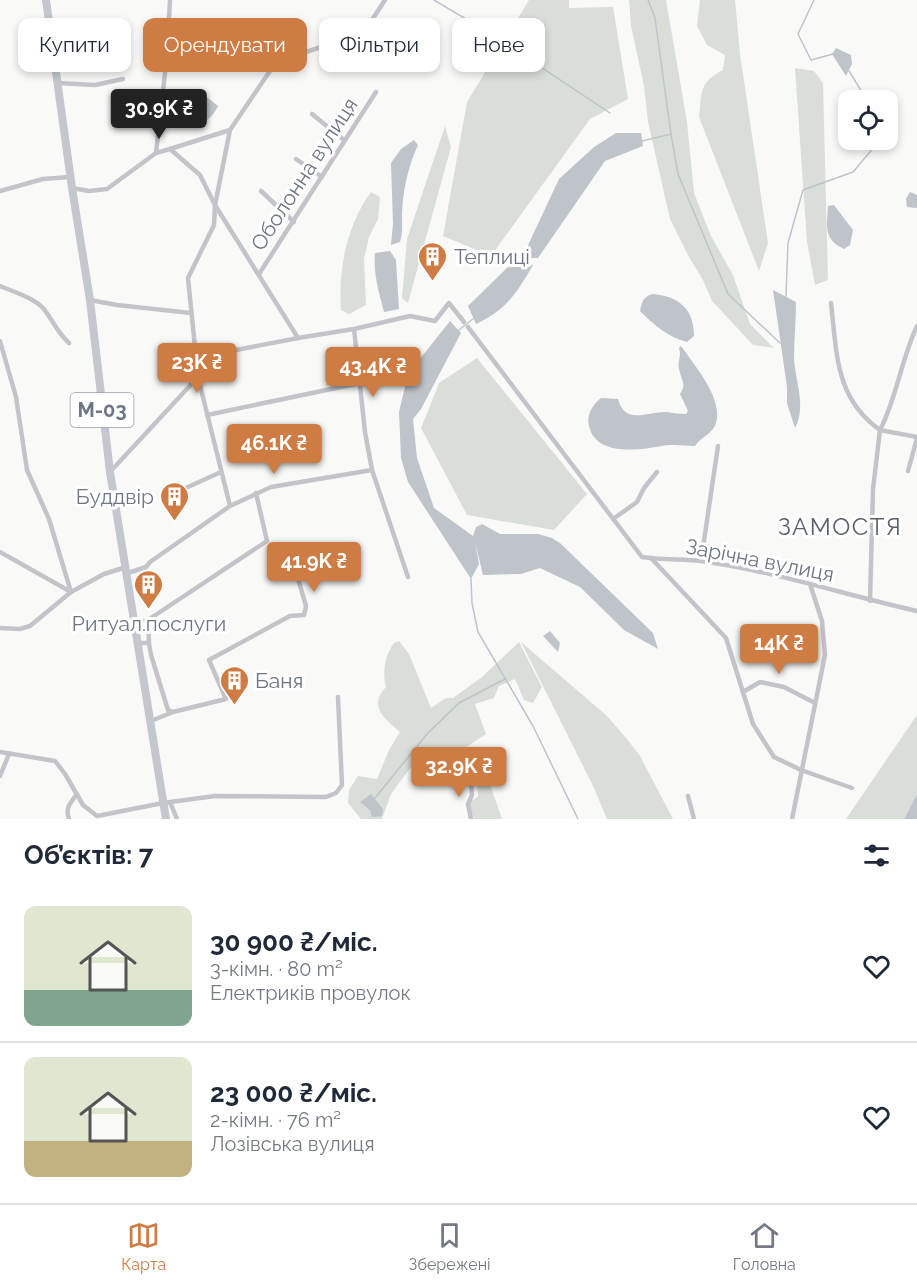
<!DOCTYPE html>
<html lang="uk">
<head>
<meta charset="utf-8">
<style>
	body { margin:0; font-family:Raleway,sans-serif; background:#f6f6f7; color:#1f2937; height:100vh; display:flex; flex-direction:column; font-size:22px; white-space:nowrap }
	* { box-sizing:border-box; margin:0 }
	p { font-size:20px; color:#747a83 }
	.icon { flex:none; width:33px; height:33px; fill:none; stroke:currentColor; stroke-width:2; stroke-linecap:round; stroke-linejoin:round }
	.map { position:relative; height:819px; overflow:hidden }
	.drawer { display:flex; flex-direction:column; background:#fff; flex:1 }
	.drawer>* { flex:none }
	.hud { position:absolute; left:18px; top:18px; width:600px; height:54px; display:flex; gap:12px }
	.tools { position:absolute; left:838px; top:90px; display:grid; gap:12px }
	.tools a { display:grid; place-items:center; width:60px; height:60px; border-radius:12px; background:#fff; box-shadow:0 3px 9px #0003; font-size:30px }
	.price { position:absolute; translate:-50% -51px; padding:0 14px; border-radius:6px; background:#ce7c43; color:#fff; font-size:20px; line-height:39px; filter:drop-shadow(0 2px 3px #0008) }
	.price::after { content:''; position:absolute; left:50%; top:36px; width:18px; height:14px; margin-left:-9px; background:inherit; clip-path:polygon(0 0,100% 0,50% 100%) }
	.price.selected { background:#222; color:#fff }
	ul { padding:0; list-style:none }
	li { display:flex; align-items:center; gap:18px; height:150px; padding:0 24px }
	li+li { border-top:2px solid #e0e1e3 }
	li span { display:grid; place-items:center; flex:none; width:168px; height:120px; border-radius:12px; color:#555 }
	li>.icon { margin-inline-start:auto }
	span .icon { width:72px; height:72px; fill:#fffc; stroke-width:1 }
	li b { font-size:26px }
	h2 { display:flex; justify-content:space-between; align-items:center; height:72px; padding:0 24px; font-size:26px }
	.chip { padding:0 21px; border-radius:12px; background:#fff; box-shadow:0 3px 9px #0003; font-size:21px; line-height:54px }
	.chip.selected { background:#ce7c43; color:#fff }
	.tabs { display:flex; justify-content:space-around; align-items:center; height:84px; border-top:2px solid #e0e1e3; background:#fff; font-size:16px; color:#747a83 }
	.tabs a { display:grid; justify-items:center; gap:3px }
	.tabs .selected { color:#ce7c43 }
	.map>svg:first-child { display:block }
</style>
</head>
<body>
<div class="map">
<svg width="917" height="819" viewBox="0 0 917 819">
	<rect width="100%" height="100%" fill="#f9faf8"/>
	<g fill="#d9ded8">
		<path d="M529,0H569V8L613,7L628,99L590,119L491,256L443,236L467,102Z"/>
		<path d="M629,0H666L687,122L694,193L711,236L733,275L750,324L774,348L753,345L712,301L703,280L689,257L670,219L648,122L644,86L631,26Z"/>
		<path d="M700,0H735L740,54L768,243L759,271L699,117C702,92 699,82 723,70L725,55L707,45L697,26Z"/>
		<path d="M795,68L814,71L823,83L828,280L815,285L807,242Z"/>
		<path d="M445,126L451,147L408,303L402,298L407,239Z"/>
		<path d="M371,192L380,197L378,219L369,237L364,259L366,305L349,314L341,310C338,269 347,225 371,192Z"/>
		<path d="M477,358L587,494L554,530L467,515L421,428L439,383Z"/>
		<path d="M399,641L409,654L431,708L446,698H453L482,677L519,642L542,687L533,703L524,700L515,679L499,686L494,698L475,704L486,734L454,755L425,748L391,794L382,819H361L348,803L349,790L358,776L377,779L389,750L400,732C384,719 368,706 386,687C382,672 385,655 394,643Z"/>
		<path d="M521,642L607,716L627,739L640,756L673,819H607L594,788Z"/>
		<path d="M917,715V794L904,819H846Z"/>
		<path d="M476,772L486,773L502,819H474L468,804L478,796Z"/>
	</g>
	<g fill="#bec4ca">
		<path d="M836,48L851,55L852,64L846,76L832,54Z"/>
		<path d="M192,96L208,98L218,106C212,118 206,124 191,123L184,108Z"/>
		<path d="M616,133H641L643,146L605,161L538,258H522L559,179L594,147Z"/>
		<path d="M414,140L418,145C408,167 403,189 402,214C402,225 403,232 400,242L391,245L393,224L391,163L401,149Z"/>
		<path d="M910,192L917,195V208L907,207L906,199Z"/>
		<path d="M834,205L853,230L850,245L844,249C823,239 827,227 828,206Z"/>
		<path d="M390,251L396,260L399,309L384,312C379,293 373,273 375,253Z"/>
		<path d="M513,262L533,265C516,294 507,309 476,324L468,306Z"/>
		<path d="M773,290L796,302C796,320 794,340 794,358C795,380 807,407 795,428L787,403V387Z"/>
		<path d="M652,294C679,296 694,309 694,336L687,342C669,338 653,324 640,311C642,302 643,297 652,294Z"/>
		<path d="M450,321L461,333L421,409L413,419L417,458L434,508L473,536L476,527L482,524L500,534H538L552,538L560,543L653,633L658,649L624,630L580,587L540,568L521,574L483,575L475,542L479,564L471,579L408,482L401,458L399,412L408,374Z"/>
		<path d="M681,346C694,365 726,401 715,426C710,435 700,438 695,446C685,446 672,444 662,446C639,450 596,457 589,426C586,415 593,404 601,398L618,399C625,426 648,411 667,412C673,413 679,414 686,414L688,411L680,394C687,384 681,380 679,369C677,362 682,356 679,348Z"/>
		<path d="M550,631L560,643L558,652L543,636Z"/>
		<path d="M371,794L383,809L382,816L372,817L370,810L360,802Z"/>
		<path d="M917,794V819H904Z"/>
	</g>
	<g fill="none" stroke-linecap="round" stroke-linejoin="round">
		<g stroke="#bec4ca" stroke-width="1.5">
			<path d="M434,0L488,32L610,113"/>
			<path d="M814,0L798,34L811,60L833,54"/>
			<path d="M849,71L867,100"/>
			<path d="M671,134L678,174L728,294L780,343"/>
			<path d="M642,141L671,134L655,18L648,0"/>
			<path d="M521,265L528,258"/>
			<path d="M786,296L788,243L803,190L853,172L880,140"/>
			<path d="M459,330L474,318"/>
			<path d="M471,579L472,603L478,632L533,726L578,819"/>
			<path d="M375,798L427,734L459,703L505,679"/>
		</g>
		<g stroke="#c2c4c9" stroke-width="4.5">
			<path d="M150,62L167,55"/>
			<path d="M58,83L95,85L123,79"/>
			<path d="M312,114L344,140"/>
			<path d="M170,149L230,130"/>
			<path d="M156,153L167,55L170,0"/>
			<path d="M296,159L322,177"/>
			<path d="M72,188L89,191L107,189L156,153L170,149L200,175L215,205L298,338"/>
			<path d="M0,191L43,179L70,177"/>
			<path d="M261,191L294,222"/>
			<path d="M259,274L376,92"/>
			<path d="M0,286C14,292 32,297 43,308C53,320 56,331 69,343"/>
			<path d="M90,300L117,305L191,313"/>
			<path d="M831,303C837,354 835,398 880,430L873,489L870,601"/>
			<path d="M917,326C901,360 897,397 880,430L917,437"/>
			<path d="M468,327L642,557C661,560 682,559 701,561C774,571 845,595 917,611"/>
			<path d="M354,329L365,432L372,470L408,577"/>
			<path d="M0,341L16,397L27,470L49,519L71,592"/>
			<path d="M207,415L360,383"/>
			<path d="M908,471L917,438"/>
			<path d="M110,472L198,377L231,351L298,338L354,329L410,316L435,321L449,303L464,322"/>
			<path d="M177,492L221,472"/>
			<path d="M230,506L198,377L188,278L214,225L215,205L230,130L276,62L321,47L368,26L385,0"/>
			<path d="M613,519L637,502L644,488L657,472"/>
			<path d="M0,552L71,592"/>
			<path d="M651,558L726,638L753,724L774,757L801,770L852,788"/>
			<path d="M701,561L718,446"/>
			<path d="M128,573L146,567L150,562L230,506L271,487L372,470"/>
			<path d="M148,620L149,643"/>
			<path d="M135,622L148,620L267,541L256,493"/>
			<path d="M0,628L20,629L30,626L71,592L104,574L126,567"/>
			<path d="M139,643H149L151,655L168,710L173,712"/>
			<path d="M743,692L760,682L784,687L815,703"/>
			<path d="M151,721L173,712L226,699L209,660L290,616L304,615L306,606L296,572"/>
			<path d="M0,752L55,761L65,774L83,805L97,816L163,803L215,796L326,797L336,793L342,785L338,697"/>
			<path d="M470,774L472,795L468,804L471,819"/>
			<path d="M0,776L9,754"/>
			<path d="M688,796L694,819"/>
			<path d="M170,802L177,819"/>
			<path d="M69,819C65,808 70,803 77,794"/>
			<path d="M792,819L825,655L822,621L810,584"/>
		</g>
		<path stroke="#c4c7ce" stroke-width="8" d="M46,0L72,188L90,300L110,472L166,819"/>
	</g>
	<defs>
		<symbol id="building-pin" viewBox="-11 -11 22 30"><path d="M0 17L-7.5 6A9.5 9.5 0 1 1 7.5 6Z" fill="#ce7c43" stroke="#fff"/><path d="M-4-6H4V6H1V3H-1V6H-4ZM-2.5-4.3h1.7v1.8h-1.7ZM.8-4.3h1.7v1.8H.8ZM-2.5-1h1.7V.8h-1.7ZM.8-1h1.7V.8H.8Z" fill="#fff"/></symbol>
	</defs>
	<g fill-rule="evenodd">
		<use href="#building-pin" x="416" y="240" width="33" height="45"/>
		<use href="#building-pin" x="158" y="480" width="33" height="45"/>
		<use href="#building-pin" x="132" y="568" width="33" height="45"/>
		<use href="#building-pin" x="218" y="664" width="33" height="45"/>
	</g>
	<g text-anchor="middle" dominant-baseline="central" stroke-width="6" stroke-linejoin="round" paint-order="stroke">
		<rect fill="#fff" stroke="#999faa" stroke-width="1.5" x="70.5" y="393" width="63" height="34" rx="4.5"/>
		<g font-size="20" font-weight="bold" fill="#6d7685">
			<text x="102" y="410">М-03</text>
		</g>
		<g font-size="21" fill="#6d7685" stroke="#fff">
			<text transform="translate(304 174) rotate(-57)">Оболонна вулиця</text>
			<text transform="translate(760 560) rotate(11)">Зарічна вулиця</text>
		</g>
		<g font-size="21" fill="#6d7685" stroke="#fff" text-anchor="start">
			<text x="454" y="256">Теплиці</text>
			<text x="154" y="496" text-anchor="end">Буддвір</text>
			<text x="149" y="623" text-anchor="middle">Ритуал.послуги</text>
			<text x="255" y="680">Баня</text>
		</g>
		<g font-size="24" letter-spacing="1.5" fill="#59606b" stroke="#fff">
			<text x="840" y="526">ЗАМОСТЯ</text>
		</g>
	</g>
</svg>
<div class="tools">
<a><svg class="icon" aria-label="locate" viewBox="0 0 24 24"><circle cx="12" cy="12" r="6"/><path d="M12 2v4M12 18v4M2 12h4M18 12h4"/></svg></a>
</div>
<b class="price selected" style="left:159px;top:140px">30.9K ₴</b>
<b class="price" style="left:197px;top:394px">23K ₴</b>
<b class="price" style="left:373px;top:398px">43.4K ₴</b>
<b class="price" style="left:274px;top:475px">46.1K ₴</b>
<b class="price" style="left:314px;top:593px">41.9K ₴</b>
<b class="price" style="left:779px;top:675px">14K ₴</b>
<b class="price" style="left:459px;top:798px">32.9K ₴</b>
<div class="hud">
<a class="chip">Купити</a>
<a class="chip selected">Орендувати</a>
<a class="chip">Фільтри</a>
<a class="chip">Нове</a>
</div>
</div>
<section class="drawer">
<h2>Об’єктів: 7<svg class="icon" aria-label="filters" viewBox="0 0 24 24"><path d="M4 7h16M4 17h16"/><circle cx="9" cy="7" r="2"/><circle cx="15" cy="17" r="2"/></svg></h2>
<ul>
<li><span style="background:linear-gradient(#dfe7d0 70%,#7fa58c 0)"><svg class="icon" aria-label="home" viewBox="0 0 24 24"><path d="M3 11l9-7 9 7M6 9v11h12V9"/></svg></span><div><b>30 900 ₴/міс.</b><p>3-кімн. · 80 m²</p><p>Електриків провулок</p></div><svg class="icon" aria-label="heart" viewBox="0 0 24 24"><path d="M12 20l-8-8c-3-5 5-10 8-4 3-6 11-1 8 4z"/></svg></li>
<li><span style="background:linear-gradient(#dfe7d0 70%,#c2b280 0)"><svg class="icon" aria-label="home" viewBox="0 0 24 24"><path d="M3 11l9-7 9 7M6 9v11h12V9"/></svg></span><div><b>23 000 ₴/міс.</b><p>2-кімн. · 76 m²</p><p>Лозівська вулиця</p></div><svg class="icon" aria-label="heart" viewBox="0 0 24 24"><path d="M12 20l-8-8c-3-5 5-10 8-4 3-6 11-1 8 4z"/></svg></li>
</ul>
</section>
<nav class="tabs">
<a class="selected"><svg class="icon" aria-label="map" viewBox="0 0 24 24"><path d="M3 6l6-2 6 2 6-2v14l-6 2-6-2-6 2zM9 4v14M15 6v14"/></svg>Карта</a>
<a><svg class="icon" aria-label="saved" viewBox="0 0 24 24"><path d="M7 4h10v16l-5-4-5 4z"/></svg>Збережені</a>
<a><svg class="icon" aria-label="home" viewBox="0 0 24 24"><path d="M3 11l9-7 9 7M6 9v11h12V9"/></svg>Головна</a>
</nav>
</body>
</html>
